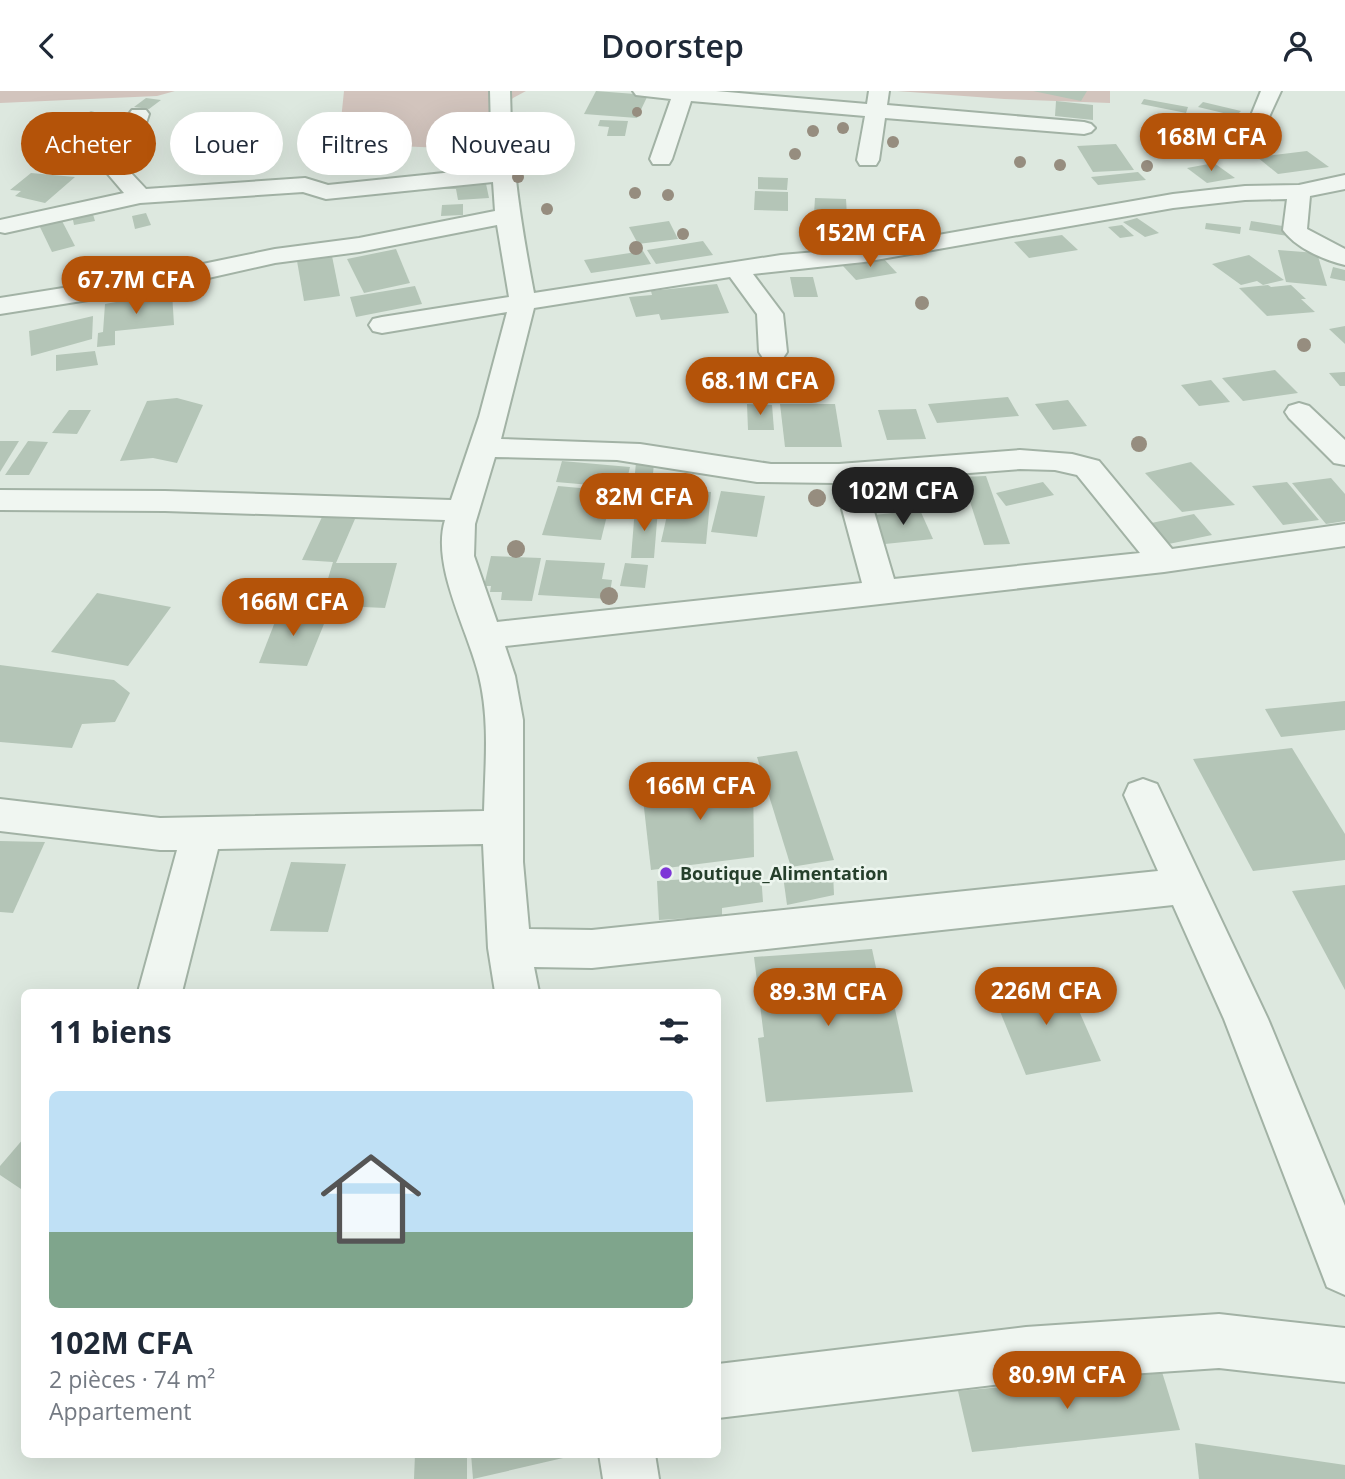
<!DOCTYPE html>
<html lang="fr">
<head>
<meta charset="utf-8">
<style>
	body { margin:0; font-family:"Open Sans",sans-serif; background:#f2f2f3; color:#1f2937; height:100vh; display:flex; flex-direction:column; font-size:26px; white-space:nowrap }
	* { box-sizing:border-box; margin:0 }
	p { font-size:23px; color:#747a83 }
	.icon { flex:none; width:38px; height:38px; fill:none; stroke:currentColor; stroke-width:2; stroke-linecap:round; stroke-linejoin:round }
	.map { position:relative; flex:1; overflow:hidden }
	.sheet { position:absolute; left:21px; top:898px; width:700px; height:469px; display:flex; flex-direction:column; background:#fff; border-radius:10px; box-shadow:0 7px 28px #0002 }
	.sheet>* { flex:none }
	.guide { position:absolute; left:21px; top:21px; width:700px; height:63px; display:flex; gap:14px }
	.price { position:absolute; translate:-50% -60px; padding:0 16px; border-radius:24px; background:#b45309; color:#fff; font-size:23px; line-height:46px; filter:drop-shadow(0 2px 4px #0008) }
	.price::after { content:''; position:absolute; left:50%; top:42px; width:21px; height:16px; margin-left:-10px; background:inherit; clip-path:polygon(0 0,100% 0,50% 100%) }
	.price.on { background:#222; color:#fff }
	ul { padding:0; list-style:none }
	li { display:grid; align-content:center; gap:14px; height:371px; padding:0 28px }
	li span { display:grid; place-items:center; height:217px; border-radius:10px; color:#555 }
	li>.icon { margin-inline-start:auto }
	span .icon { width:126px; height:126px; fill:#fffc; stroke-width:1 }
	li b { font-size:30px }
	h2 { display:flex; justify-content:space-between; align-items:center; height:84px; padding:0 28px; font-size:30px }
	.tag { padding:0 24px; border-radius:32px; background:#fff; box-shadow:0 7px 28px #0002; font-size:24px; line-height:63px }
	.tag.on { background:#b45309; color:#fff }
	header { display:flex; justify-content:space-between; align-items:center; height:91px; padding:0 28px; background:#fff; font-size:32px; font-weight:600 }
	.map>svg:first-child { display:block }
</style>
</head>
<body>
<header><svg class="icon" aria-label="back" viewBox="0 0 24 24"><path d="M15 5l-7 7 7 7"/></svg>Doorstep<svg class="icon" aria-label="person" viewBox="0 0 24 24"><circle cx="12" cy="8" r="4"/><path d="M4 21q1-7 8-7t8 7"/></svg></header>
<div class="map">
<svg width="1345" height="1388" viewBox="0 0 1345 1388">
	<rect width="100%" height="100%" fill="#dde8df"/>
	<g fill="#d2c4bd">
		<path d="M0,0H175L157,5L0,12Z"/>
		<path d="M344,0H526L513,7L478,42L443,57L398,55L358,45L341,29Z"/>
		<path d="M897,0H1110V12L1004,8Z"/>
	</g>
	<g fill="#b4c5b7">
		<path d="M596,0L648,4L637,27L584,23Z"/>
		<path d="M1033,0H1087L1081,10Z"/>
		<path d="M146,7L161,9L149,18L134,16Z"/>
		<path d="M1144,8L1188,16L1186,22L1141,13Z"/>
		<path d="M1056,10L1093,14V29L1055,25Z"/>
		<path d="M1203,11L1241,20L1236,25L1198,16Z"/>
		<path d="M91,20L112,26L94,35L74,29Z"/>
		<path d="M600,29L628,30L625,45H607L609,36L598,35Z"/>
		<path d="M57,30L74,33L55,45L37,42Z"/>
		<path d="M1116,53L1134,79L1093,81L1077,55Z"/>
		<path d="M1307,60L1329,76L1278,83L1257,66Z"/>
		<path d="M1214,72L1235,87L1207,92L1187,77Z"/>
		<path d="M1138,81L1146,89L1098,94L1091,86Z"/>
		<path d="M31,82L75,86L45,112L15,105L21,100L10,99Z"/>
		<path d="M758,86L788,87L787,99L758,98Z"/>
		<path d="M485,88L489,107L458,109L456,98H437L440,93Z"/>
		<path d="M755,100L788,101V120L754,119Z"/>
		<path d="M815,107L846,108L847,125L814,123Z"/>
		<path d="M463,113V124L441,125L442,114Z"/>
		<path d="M92,120L95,130L74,134L72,124Z"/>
		<path d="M146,122L151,134L135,138L132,125Z"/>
		<path d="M1137,127L1159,142L1145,146L1123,131Z"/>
		<path d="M61,128L75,155L52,161L39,134Z"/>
		<path d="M669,130L678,148L638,153L629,136Z"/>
		<path d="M1251,130L1289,136L1288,145L1249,139Z"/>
		<path d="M1206,132L1241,136L1240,143L1205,138Z"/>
		<path d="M1122,134L1134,145L1120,147L1108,136Z"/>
		<path d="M1062,144L1078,159L1029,167L1014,151Z"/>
		<path d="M703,150L713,164L656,173L647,159Z"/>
		<path d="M396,158L410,192L364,202L347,168Z"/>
		<path d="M1278,159L1317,162L1327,195L1286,191Z"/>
		<path d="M643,160L651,173L591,182L584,169Z"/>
		<path d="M1249,164L1284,189L1263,194L1257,190L1241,194L1212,173Z"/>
		<path d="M332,165L340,205L304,210L297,170Z"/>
		<path d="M883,167L897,182L856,189L843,175Z"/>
		<path d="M1333,176L1345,179V190L1330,187Z"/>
		<path d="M790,186H813L818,206H794Z"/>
		<path d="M717,193L729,222L661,229L659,223L636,226L629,206L652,204L651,200Z"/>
		<path d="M1268,194L1271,196L1291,194L1306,208H1301L1315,221L1267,225L1239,197Z"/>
		<path d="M415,195L422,213L356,226L350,206Z"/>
		<path d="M172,201L174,234L115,240V254L97,256L98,242L103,241L105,213Z"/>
		<path d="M93,225L92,248L31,265L29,240Z"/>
		<path d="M1345,235V253L1329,238Z"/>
		<path d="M95,260L98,274L56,280V264Z"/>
		<path d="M754,267L782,268L785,301L755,300Z"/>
		<path d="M1275,279L1298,302L1243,310L1222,287Z"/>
		<path d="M1345,281V295H1340L1329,282Z"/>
		<path d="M1211,289L1230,311L1199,315L1181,294Z"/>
		<path d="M1008,306L1019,325L937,332L928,313Z"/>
		<path d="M177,307L203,314L177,372L153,367L120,370L147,310Z"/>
		<path d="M1068,309L1087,335L1053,339L1035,313Z"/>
		<path d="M747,313L772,314L774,339H748Z"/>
		<path d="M780,313H835L842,356H785Z"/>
		<path d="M916,318L926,348L887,349L878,319Z"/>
		<path d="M69,319H91L77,343L52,342Z"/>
		<path d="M0,350H19L0,381Z"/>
		<path d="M28,350L48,351L29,384H5Z"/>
		<path d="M562,370L630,376L625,397L556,391Z"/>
		<path d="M636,371L654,372L653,383L635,382Z"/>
		<path d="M1191,371L1235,414L1182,421L1145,382Z"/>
		<path d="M632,383L660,386L655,409L626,407Z"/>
		<path d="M986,385L1010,453L984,454L962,386Z"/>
		<path d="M1331,387L1345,403V430L1326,433L1292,392Z"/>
		<path d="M1043,391L1054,404L1006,415L996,402Z"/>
		<path d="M1287,391L1319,429L1283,434L1252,395Z"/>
		<path d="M558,395L613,400L601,449L542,444Z"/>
		<path d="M668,398L711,401L706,453L661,451L670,411H665Z"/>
		<path d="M721,400L765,405L757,446L711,441Z"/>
		<path d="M635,417L658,418L654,467H631Z"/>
		<path d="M920,419L933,448L885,453L874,424Z"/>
		<path d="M1194,423L1212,444L1159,455L1142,434Z"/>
		<path d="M322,426L355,428L336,472H397L385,517L320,514L333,471L302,469Z"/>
		<path d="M491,465L541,467L532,510L501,509L502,501H490L491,495H484Z"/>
		<path d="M546,469L605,472L602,488L612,489L609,508L538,504Z"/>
		<path d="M625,472L648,474L645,497L620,495Z"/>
		<path d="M97,502L171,516L128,575L51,561Z"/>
		<path d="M280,518L328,523L307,575L259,572Z"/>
		<path d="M0,574L114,589L130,602L115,631L82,633L72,657L0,651Z"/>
		<path d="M1345,610V639L1281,646L1265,618Z"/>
		<path d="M1292,657L1345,743V769L1253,780L1193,668Z"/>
		<path d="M797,660L834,769L791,776L757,666Z"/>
		<path d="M753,684L754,766L651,779L642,699Z"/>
		<path d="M0,750L45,751L13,822L0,821Z"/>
		<path d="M291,771L346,773L328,841L270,840Z"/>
		<path d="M833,781L834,804L787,814L783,785Z"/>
		<path d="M761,783L763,811L722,817V825L659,829L657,790Z"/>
		<path d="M1345,794V899L1292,800Z"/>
		<path d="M872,858L883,909H893L913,1001L766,1011L758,947L764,946L754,866Z"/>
		<path d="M1065,888L1101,970L1026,984L992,901Z"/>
		<path d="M24,1047V1100L0,1084V1075Z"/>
		<path d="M1162,1281L1180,1339L972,1361L958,1300Z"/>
		<path d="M1195,1352L1345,1374V1388H1199Z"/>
		<path d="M415,1363H467V1388H414Z"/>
		<path d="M471,1363H576V1364L473,1388Z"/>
	</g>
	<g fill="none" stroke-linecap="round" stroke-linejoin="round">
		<defs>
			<g id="street">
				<path d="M490,0H510C511,69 521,134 534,202L781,164L864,157L1173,103L1245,95L1299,94L1345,84V98L1310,105L1307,138L1345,158V174C1324,169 1296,157 1283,139L1287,108L1245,109L1173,117L864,171L753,183L783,223L787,261L783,267L773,269L763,267L759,261L757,223L730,186L534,217L501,348L640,353L771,373H839L1020,359L1072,363L1099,370L1172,458L1345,433V455L1164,481L505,555L515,585L523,629V771L529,838L592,839L1158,780L1124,704L1129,693L1143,688L1157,693L1268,928L1345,1115V1204L1327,1196L1224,928L1173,814L592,877L534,876L539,901H495L488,857L483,753L218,758L182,901H138L177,759H160L0,740V708L160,727L484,720C485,675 490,630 479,585C468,539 431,475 445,429L165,420L0,419V399L165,400L451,409L479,326L507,221L382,242L373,240L369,234L373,228L382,226L509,206L497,134L359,161L275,172L164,197L0,223V207L164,181L275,158L359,147L495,120L493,91L326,108L303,101L140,112L5,142L0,141V129L124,102L107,82L129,23L132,19H146L149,23L130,81L146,98L305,87L328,94L492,77ZM495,366L617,369L757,391L835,392L862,492L497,531L474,465L475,433ZM1020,378L1055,379L1077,384L1140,462L894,488L865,390Z"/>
				<path d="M633,0H716L867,13L869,0H889L887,14L1084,31L1091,33L1095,37L1091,41L1084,43L885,27L879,69L876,74H860L857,69L865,25L691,10L672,68L669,73H653L650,68L671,8L636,4Z"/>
				<path d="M1261,0H1281L1269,26H1255L1252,22Z"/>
				<path d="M1299,312L1309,315L1345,349V374L1334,372L1289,327L1285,321L1289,315Z"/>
				<path d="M1219,1223L1345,1237V1291L1219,1277L1026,1290L718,1327V1273L1026,1236Z"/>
				<path d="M599,1363H655L659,1388H603Z"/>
			</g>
		</defs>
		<use href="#street" stroke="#a2b2a5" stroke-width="4"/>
		<use href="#street" fill="#f0f6f1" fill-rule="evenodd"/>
	</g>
	<g fill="#968d7f">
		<circle cx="637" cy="21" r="5"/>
		<circle cx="843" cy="37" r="6"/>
		<circle cx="813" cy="40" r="6"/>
		<circle cx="893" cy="51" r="6"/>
		<circle cx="1244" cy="54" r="6"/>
		<circle cx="795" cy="63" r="6"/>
		<circle cx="1020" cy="71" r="6"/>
		<circle cx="1060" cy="74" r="6"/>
		<circle cx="1147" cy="75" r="6"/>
		<circle cx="518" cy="86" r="6"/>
		<circle cx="635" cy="102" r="6"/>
		<circle cx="668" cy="104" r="6"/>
		<circle cx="547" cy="118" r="6"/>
		<circle cx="683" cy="143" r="6"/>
		<circle cx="636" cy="157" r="7"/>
		<circle cx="922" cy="212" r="7"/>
		<circle cx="1304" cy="254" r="7"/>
		<circle cx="1139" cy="353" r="8"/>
		<circle cx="817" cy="407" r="9"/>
		<circle cx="516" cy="458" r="9"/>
		<circle cx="609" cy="505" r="9"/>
	</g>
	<circle fill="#7e37d7" stroke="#ecf5ee" stroke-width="2.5" cx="666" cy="782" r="7"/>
	<g text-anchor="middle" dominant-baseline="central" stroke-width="5" stroke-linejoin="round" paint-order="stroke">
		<g font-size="18" font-weight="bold" fill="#253f2b" stroke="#ecf5ee" text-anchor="start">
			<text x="680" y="782">Boutique_Alimentation</text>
		</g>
	</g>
</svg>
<b class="price" style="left:1211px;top:82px">168M CFA</b>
<b class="price" style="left:870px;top:178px">152M CFA</b>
<b class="price" style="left:136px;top:225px">67.7M CFA</b>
<b class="price" style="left:760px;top:326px">68.1M CFA</b>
<b class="price on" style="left:903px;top:436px">102M CFA</b>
<b class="price" style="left:644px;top:442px">82M CFA</b>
<b class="price" style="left:293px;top:547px">166M CFA</b>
<b class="price" style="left:700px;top:731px">166M CFA</b>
<b class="price" style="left:1046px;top:936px">226M CFA</b>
<b class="price" style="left:828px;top:937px">89.3M CFA</b>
<b class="price" style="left:1067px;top:1320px">80.9M CFA</b>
<div class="guide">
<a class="tag on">Acheter</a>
<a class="tag">Louer</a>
<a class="tag">Filtres</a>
<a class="tag">Nouveau</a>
</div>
<section class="sheet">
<h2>11 biens<svg class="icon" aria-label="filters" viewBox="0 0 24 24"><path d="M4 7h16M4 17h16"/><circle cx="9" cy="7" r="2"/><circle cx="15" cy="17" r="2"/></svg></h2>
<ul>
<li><span style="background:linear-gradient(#bfe0f5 65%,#7fa58c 0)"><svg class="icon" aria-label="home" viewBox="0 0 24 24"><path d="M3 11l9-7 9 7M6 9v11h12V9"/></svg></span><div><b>102M CFA</b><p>2 pièces · 74 m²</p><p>Appartement</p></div></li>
</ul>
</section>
</div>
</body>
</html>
